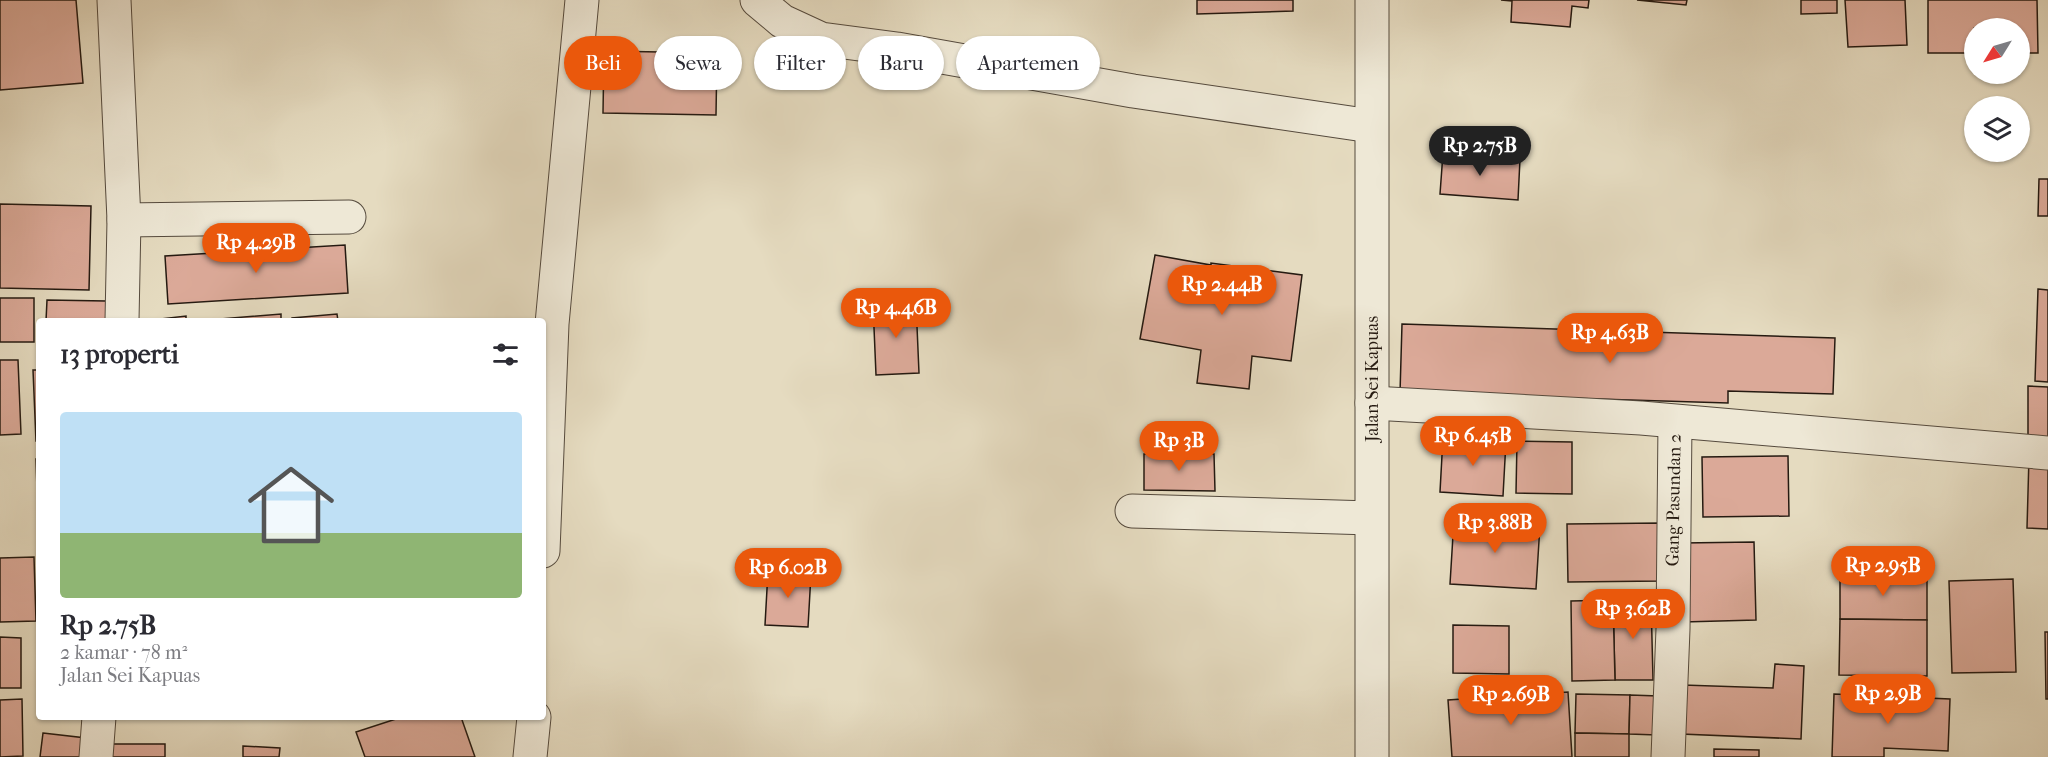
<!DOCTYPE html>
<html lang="id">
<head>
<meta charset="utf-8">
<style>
	body { margin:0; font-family:"IM FELL French Canon",serif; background:#f2f2f3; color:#2b2b33; height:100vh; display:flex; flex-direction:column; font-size:22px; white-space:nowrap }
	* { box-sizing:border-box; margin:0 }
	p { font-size:20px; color:#7c7c81 }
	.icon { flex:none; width:33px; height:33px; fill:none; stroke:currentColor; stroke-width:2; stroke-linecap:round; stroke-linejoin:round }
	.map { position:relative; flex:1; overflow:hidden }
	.details { position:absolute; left:36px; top:318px; width:510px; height:402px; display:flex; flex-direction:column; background:#fff; border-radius:6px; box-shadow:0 2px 4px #0004 }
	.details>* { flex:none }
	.guide { position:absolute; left:564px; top:36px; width:570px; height:54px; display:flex; gap:12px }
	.needle { width:39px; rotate:233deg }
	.tools { position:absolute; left:1964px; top:18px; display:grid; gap:12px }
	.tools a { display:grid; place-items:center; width:66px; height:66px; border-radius:50%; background:#fff; box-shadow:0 2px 4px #0004; font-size:30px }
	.price { position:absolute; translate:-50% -51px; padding:0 14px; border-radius:21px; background:#ea580c; color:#fff; font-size:20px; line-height:39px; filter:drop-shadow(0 2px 3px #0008) }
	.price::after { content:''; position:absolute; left:50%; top:36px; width:18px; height:14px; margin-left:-9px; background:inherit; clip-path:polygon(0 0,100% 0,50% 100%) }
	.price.active { background:#222; color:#fff }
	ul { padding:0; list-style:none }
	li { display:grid; align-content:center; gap:12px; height:318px; padding:0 24px }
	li+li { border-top:2px solid #e1e1e2 }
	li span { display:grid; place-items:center; height:186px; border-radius:6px; color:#555 }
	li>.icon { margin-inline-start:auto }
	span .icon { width:108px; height:108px; fill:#fffc; stroke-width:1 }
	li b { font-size:26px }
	h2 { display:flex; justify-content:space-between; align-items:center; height:72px; padding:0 24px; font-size:26px }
	.tag { padding:0 21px; border-radius:27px; background:#fff; box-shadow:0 2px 4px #0004; font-size:21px; line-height:54px }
	.tag.active { background:#ea580c; color:#fff }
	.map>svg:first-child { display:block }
</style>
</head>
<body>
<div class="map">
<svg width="2048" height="757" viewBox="0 0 2048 757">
	<rect width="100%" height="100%" fill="#e5dbc0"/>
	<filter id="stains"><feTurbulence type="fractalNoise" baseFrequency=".00333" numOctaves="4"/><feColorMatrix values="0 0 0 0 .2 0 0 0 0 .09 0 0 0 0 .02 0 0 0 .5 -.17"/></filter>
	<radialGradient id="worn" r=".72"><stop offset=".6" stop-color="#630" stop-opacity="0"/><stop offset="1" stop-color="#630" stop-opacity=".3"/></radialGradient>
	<g fill="#dba998" stroke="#251a11" stroke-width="1.5">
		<path d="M0,0H76L83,83L0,90Z"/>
		<path d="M1197,0H1293V11L1197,14Z"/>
		<path d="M1501,0H1589L1588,8L1572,6L1570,27L1511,22L1512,1Z"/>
		<path d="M1637,0H1687L1686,5Z"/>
		<path d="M1801,0H1837V13L1801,14Z"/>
		<path d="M1845,0H1905L1907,45L1848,47Z"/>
		<path d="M1928,0H2037L2038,53H2019V28H1974V53H1928Z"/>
		<path d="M604,51L717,53L716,115L603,113Z"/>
		<path d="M1443,153L1520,159L1518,200L1440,194Z"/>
		<path d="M2039,179H2048V216H2038Z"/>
		<path d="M0,204L91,206L89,290L0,288Z"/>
		<path d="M345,245L348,293L168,304L165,256Z"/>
		<path d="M1155,255L1211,265V263L1302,275L1291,361L1252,356L1249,389L1197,383L1201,350L1140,339Z"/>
		<path d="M2038,289L2048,290V382L2035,381Z"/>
		<rect x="0" y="298" width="34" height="44"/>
		<path d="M47,300L106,301V321H46Z"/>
		<path d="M916,303L919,373L876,375L873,304Z"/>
		<path d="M281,314V321L208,320Z"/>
		<path d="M337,314L338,321H292V318Z"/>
		<path d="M186,316V321H143Z"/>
		<path d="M1402,324L1835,338L1833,394L1728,391V403L1400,393Z"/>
		<path d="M0,360H18L21,434L0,435Z"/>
		<path d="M33,370H39V441H36Z"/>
		<path d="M2028,386L2048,387V437L2028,436Z"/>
		<path d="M1443,437L1506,441L1503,496L1440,492Z"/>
		<path d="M1517,441L1572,442V494L1516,493Z"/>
		<path d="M1144,454H1214L1215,491L1144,490Z"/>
		<path d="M1788,456L1789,516L1703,517L1702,457Z"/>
		<path d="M2029,457L2048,458V529L2027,528Z"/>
		<path d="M36,459H39V520H38Z"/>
		<path d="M1454,519L1540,525L1536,589L1450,584Z"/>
		<path d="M1661,523V581L1568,582L1567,524Z"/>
		<path d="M1754,542L1756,620L1683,622L1682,543Z"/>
		<path d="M34,557L36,621L0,622V558Z"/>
		<path d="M768,571L811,574L808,627L765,625Z"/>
		<path d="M1840,575L1927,576V620L1840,619Z"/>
		<path d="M2013,579L2016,672L1952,673L1949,581Z"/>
		<path d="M1651,599L1653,680H1615L1613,600Z"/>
		<path d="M1613,600L1615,680L1572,681L1571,601Z"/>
		<path d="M1840,619L1927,620V676L1839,675Z"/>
		<path d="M1453,625L1509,626V674L1453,673Z"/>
		<path d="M2045,632H2048V699H2046Z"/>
		<path d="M0,637L21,638V688H0Z"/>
		<path d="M1775,664L1804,666L1801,739L1681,734L1683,685L1773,688Z"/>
		<path d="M1568,692L1572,757H1452L1448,700Z"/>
		<path d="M1576,694L1630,695L1629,734L1575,733Z"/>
		<path d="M1834,694L1950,699L1948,751L1884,748V757H1832Z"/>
		<path d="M1630,695L1658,696L1657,735L1629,734Z"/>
		<path d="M22,699L23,756L0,757V700Z"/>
		<path d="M402,717H461L475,757H365L356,732Z"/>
		<path d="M43,733L86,738L83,757H40Z"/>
		<path d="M1575,733L1629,734V757H1575Z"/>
		<rect x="104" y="744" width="61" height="13"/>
		<path d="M243,746L280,748L279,757H243Z"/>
		<path d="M1714,749L1759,750V757H1714Z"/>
	</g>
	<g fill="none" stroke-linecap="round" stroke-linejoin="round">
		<defs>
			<g id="minor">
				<path d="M114,0L124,220L122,321"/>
				<path d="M757,0L782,21L821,39L897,49L1133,91L1371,126"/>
				<path d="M124,220L349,217"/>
				<path d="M1372,403L1641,418L2048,453"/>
				<path d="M1132,511L1371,518"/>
				<path d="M543,551L552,324L582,0"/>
				<path d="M96,757L99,717"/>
				<path d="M530,757L534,717"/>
				<path d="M1372,757V0"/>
				<path d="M1668,757L1673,629L1675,422"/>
			</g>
		</defs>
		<use href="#minor" stroke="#554a3d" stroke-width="35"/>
		<use href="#minor" stroke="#eee8d6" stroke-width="33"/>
	</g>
	<g text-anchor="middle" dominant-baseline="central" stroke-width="5" stroke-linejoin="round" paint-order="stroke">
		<g font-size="18" fill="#251a11" stroke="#eee8d6">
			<text transform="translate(1372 379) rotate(-90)">Jalan Sei Kapuas</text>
			<text transform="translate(1674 500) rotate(-89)">Gang Pasundan 2</text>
		</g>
	</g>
	<rect width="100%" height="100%" filter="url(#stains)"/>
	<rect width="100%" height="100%" fill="url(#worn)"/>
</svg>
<div class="tools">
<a><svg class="needle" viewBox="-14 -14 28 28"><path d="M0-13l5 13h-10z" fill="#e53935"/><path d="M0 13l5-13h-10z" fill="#7c7c81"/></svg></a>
<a><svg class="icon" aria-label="layers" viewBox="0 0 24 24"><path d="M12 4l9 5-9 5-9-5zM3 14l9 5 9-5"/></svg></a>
</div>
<b class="price active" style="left:1480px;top:177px">Rp 2.75B</b>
<b class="price" style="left:256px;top:274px">Rp 4.29B</b>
<b class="price" style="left:1222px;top:316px">Rp 2.44B</b>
<b class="price" style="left:896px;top:339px">Rp 4.46B</b>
<b class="price" style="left:1610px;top:364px">Rp 4.63B</b>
<b class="price" style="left:1473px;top:467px">Rp 6.45B</b>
<b class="price" style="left:1179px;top:472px">Rp 3B</b>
<b class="price" style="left:1495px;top:554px">Rp 3.88B</b>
<b class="price" style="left:1883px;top:597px">Rp 2.95B</b>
<b class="price" style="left:788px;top:599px">Rp 6.02B</b>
<b class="price" style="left:1633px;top:640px">Rp 3.62B</b>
<b class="price" style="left:1888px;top:725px">Rp 2.9B</b>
<b class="price" style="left:1511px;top:726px">Rp 2.69B</b>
<div class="guide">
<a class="tag active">Beli</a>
<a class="tag">Sewa</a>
<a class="tag">Filter</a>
<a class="tag">Baru</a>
<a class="tag">Apartemen</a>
</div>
<section class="details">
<h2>13 properti<svg class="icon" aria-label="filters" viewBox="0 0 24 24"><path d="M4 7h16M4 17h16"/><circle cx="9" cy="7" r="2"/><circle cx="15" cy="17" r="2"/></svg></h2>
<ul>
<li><span style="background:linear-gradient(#bfe0f5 65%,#8fb573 0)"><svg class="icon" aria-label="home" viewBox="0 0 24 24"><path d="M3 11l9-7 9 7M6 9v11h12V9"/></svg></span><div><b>Rp 2.75B</b><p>2 kamar · 78 m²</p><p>Jalan Sei Kapuas</p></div></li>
</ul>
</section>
</div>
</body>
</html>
